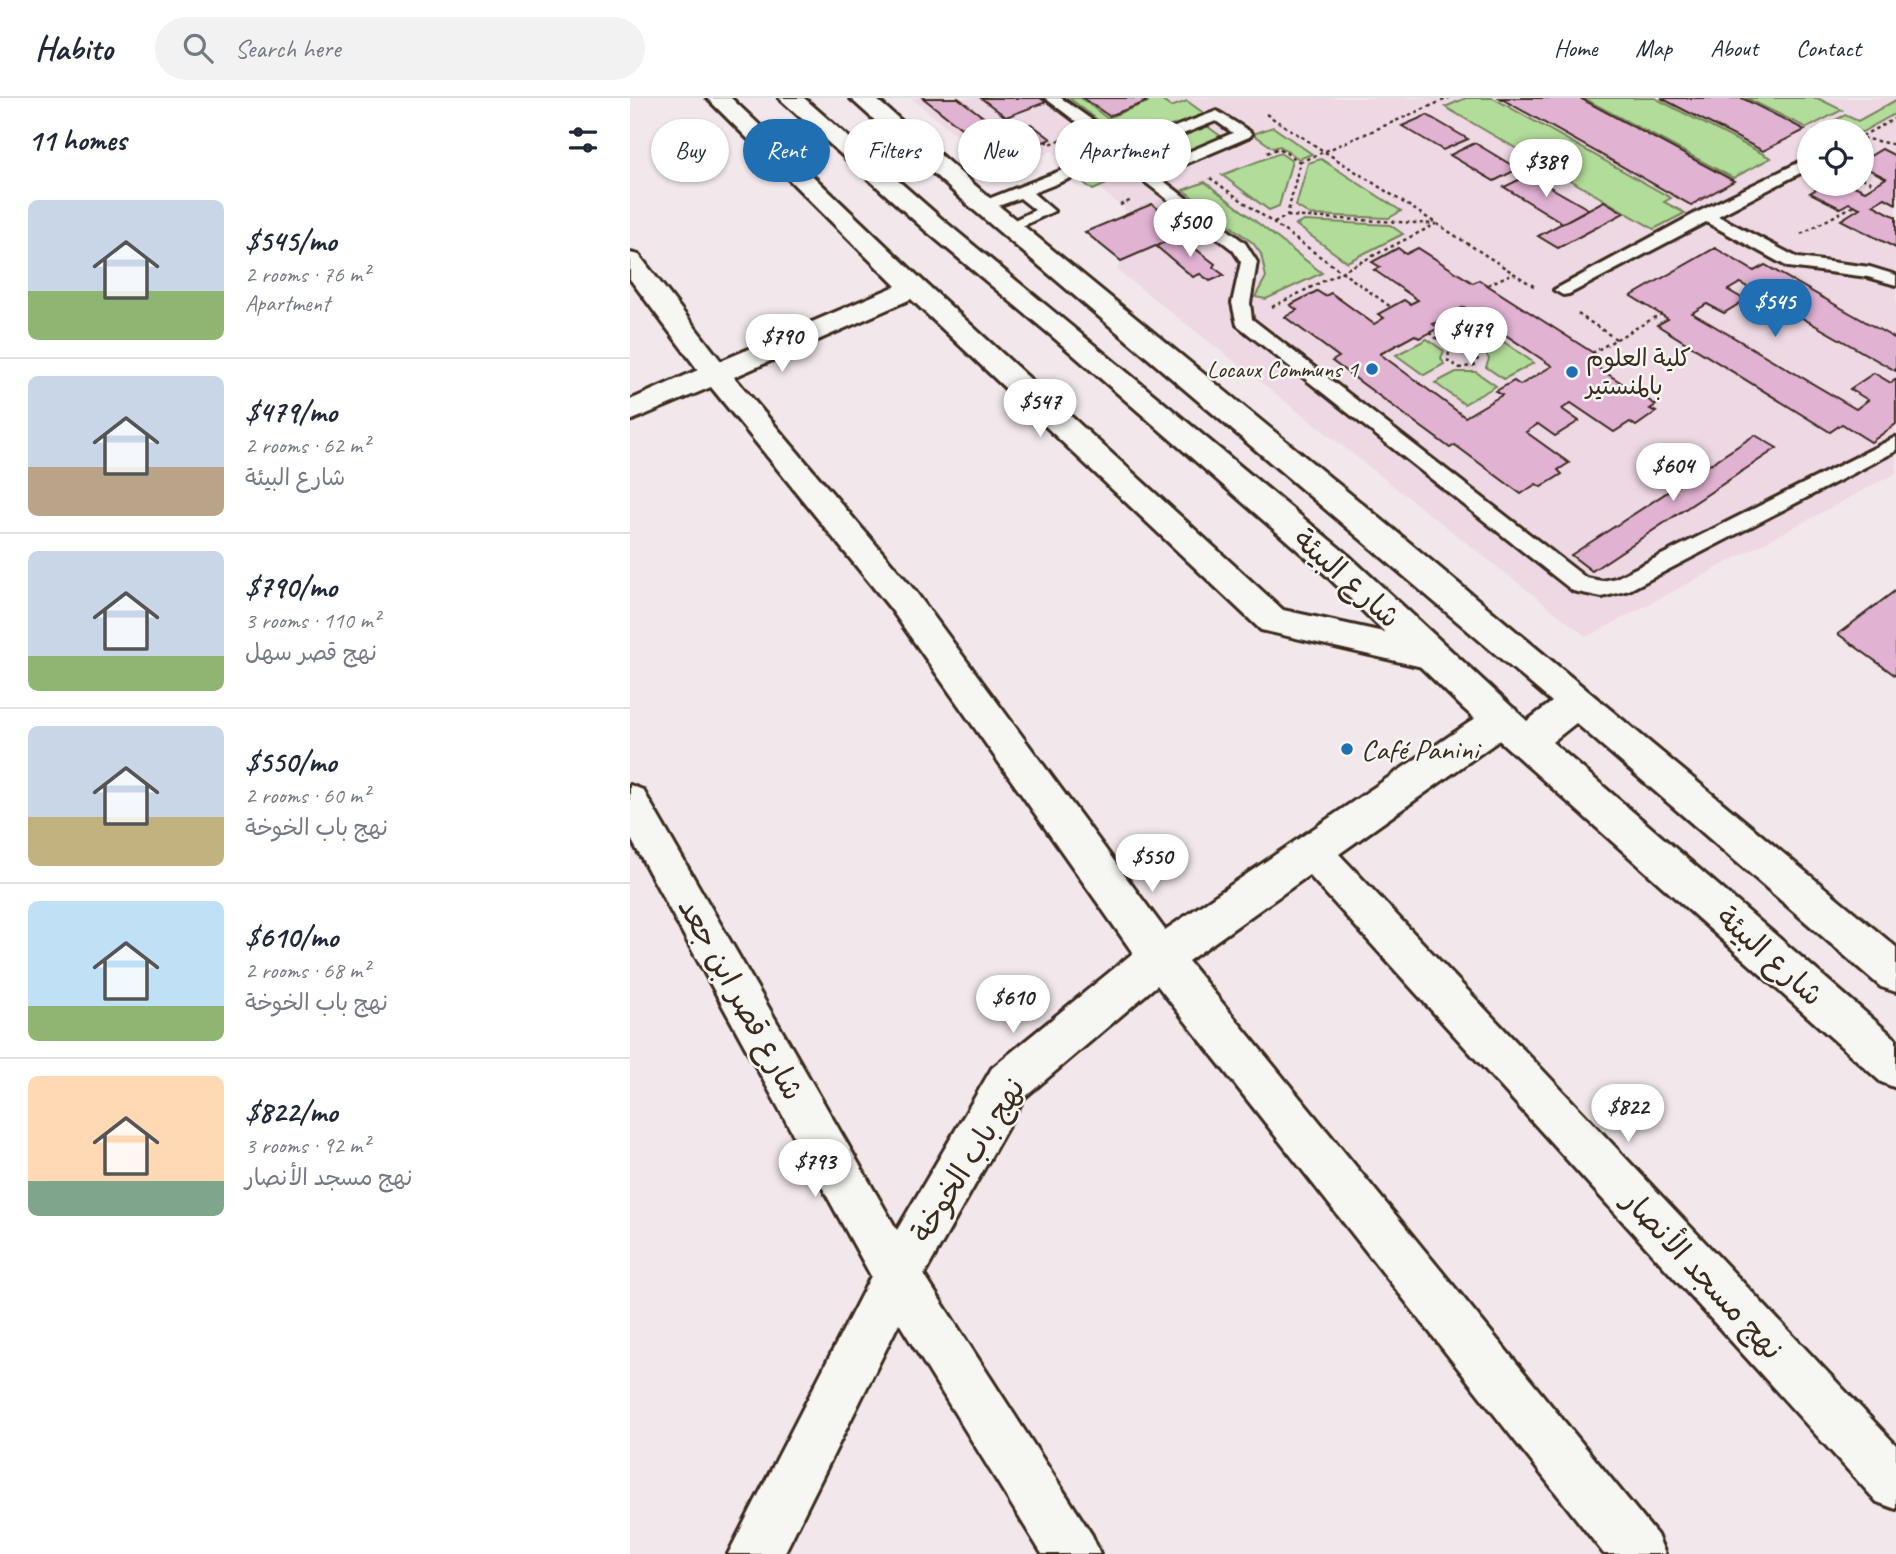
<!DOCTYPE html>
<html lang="en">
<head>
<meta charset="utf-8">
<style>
	body { margin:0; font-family:Caveat,"Playpen Sans Arabic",sans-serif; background:#f2f2f3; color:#1f2937; height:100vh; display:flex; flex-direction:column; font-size:26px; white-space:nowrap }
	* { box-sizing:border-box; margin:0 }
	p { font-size:23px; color:#747a83 }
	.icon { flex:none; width:38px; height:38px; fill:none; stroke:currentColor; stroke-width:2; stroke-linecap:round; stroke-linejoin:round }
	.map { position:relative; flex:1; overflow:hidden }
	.panel { display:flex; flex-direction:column; background:#fff; width:630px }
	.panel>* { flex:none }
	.banner { position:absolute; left:21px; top:21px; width:665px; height:63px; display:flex; gap:14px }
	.tools { position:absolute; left:1167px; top:21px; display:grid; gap:14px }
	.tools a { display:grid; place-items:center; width:77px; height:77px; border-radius:50%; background:#fff; box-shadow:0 2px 5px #0004; font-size:35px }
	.price { position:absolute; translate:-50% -60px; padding:0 16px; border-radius:24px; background:#fff; color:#222; font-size:23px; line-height:46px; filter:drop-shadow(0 2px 4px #0008) }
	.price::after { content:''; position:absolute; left:50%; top:42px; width:21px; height:16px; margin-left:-10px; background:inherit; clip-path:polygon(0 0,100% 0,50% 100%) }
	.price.active { background:#1f6fb2; color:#fff }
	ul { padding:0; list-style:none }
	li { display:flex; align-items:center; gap:21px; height:175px; padding:0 28px }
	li+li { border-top:2px solid #e0e1e3 }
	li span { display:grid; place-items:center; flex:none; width:196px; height:140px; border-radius:10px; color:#555 }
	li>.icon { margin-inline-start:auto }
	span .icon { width:84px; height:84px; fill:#fffc; stroke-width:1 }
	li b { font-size:30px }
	h2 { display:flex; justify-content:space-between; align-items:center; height:84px; padding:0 28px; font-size:30px }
	.chip { padding:0 24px; border-radius:32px; background:#fff; box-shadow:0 2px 5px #0004; font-size:24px; line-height:63px }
	.chip.active { background:#1f6fb2; color:#fff }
	header { display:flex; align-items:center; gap:42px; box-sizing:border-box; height:98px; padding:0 35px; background:#fff; border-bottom:2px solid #e0e1e3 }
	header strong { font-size:33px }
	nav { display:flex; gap:38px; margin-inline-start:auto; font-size:24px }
	.search { width:490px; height:63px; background:#f2f2f3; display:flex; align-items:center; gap:18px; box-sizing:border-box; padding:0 24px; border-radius:38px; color:#747a83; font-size:26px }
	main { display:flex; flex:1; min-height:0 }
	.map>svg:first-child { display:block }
</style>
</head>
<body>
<header>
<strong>Habito</strong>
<div class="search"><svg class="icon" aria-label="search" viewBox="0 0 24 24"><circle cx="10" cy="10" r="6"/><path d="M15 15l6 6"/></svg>Search here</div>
<nav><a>Home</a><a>Map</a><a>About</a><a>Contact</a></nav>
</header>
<main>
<section class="panel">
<h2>11 homes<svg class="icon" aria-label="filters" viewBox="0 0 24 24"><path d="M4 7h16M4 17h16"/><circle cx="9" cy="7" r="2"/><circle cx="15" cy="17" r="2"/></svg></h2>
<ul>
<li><span style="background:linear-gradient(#c9d6e8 65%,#8fb573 0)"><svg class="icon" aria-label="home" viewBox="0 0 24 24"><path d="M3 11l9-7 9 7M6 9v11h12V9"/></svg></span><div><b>$545/mo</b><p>2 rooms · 76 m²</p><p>Apartment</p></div></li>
<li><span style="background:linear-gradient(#c9d6e8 65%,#b9a48a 0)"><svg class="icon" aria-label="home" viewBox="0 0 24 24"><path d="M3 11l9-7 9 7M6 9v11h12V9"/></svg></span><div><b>$479/mo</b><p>2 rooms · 62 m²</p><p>شارع البيئة</p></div></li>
<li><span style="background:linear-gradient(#c9d6e8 75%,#8fb573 0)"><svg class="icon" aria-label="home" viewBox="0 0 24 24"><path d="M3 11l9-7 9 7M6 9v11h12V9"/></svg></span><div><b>$790/mo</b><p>3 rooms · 110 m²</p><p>نهج قصر سهل</p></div></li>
<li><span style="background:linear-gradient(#c9d6e8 65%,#c2b280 0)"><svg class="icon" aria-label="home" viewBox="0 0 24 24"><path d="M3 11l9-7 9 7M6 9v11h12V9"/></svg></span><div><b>$550/mo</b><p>2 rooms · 60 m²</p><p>نهج باب الخوخة</p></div></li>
<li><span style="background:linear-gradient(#bfe0f5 75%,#8fb573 0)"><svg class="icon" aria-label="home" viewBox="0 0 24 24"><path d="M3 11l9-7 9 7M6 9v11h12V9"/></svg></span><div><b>$610/mo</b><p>2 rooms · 68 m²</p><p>نهج باب الخوخة</p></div></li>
<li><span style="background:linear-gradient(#ffd9b3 75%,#7fa58c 0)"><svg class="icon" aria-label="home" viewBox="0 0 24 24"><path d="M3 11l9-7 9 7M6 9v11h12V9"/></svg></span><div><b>$822/mo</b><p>3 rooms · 92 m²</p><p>نهج مسجد الأنصار</p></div></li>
</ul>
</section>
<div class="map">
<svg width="1266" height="1456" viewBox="0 0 1266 1456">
	<rect width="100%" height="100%" fill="#f2e8ec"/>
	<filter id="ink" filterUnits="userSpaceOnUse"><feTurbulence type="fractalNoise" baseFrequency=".0143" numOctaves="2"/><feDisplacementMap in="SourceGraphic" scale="14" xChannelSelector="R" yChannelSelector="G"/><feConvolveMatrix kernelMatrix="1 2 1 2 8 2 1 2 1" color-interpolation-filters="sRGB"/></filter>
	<g filter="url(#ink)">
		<path fill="#edd8e4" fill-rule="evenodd" d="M281,0H1266V375L957,539L487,172L491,162L455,134L499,115L470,91L422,53L387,67L354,59ZM1180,33H1232V86H1180Z"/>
		<g fill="#b2dc99" stroke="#76835c" stroke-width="2">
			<path d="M439,0H451L477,20L518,4L513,0H528L541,9L557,3L575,16L499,46Z"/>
			<path d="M836,0H863L1041,100L1034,104L1055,115L1024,131L815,9Z"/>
			<path d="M953,0H1025L1141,60L1103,80Z"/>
			<path d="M1116,0H1187L1212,12L1177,30Z"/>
			<path d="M1266,2V15L1232,34L1184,33L1215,17L1228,23Z"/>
			<path d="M574,26L592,39L531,63L514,50Z"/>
			<path d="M643,29L682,56L669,61L650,48L643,50L623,36Z"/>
			<path d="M650,55L662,63L649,108L639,112L592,77Z"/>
			<path d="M484,61L503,74L463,92L444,77Z"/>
			<path d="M691,61L771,113L759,120L681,117L666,108L678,65Z"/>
			<path d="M575,84L692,175L636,201L625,199L636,179L631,156L623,145L553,92Z"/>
			<path d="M674,123L760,127L773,136L717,164L666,127Z"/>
			<path d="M835,219L863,237C839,250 828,250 806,235Z"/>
			<path d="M797,241L814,253L811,260L814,266L794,277L766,257Z"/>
			<path d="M874,244L904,265L874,281L856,269L859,261L855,254Z"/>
			<path d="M826,274H846L866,288L834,306L805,285Z"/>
		</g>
		<g fill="#e2b2d3" stroke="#3b2a1e" stroke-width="2" fill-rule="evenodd">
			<path d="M293,0H328L360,24L335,33Z"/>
			<path d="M351,0H410L416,4L376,19Z"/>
			<path d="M453,0H510L516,4L479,18Z"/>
			<path d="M870,0H950L1104,83L1061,107Z"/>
			<path d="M1031,0H1112L1175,32L1133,53Z"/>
			<path d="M797,17L838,41L813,52L772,28Z"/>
			<path d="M401,26L421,41L381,57L361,41Z"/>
			<path d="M845,45L888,71L864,83L820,57Z"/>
			<path d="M1252,51L1266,58V106L1255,100L1243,107L1266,119V150L1211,122L1230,110L1219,105L1210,110L1180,95L1195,86H1220L1235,93L1256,80L1232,68V63Z"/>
			<path d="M899,77L958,111L933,125L874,89Z"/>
			<path d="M974,103L994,115L928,150L908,138Z"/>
			<path d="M522,106L558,134L491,163L455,134Z"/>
			<path d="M549,138L585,166L583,169L594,177L580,183L570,176L563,179L526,148Z"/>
			<path d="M768,150L776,156L788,150L843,185L849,182L968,258L959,264L1026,307L1020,311L1026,314L1006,328L1000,324L984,334L941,305L932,311L949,323L925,338L908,326L896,334L939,365L928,372L932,376L911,389L906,386L891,396L825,347L820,350L702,263L709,259L655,219L667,212L660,207L687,193L695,198L701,195L744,226L754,220L748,216L774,202L780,206L788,202L744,172L750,169L742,164ZM834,209L922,268L890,287L884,283L866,293L872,297L835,319L750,256L785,237L789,240L809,230L803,226Z"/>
			<path d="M1085,150L1124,173L1135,167L1266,241V273L1110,185L1098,192L1115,202L1094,215L1077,206L1062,215L1226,311L1238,302L1220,291L1244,275L1261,285L1266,281V326L1241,344L1212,326L1200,334L1027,227L1038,221L1001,198Z"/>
			<path d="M1125,337L1147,350L962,473L941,457Z"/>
			<path d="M1266,492V578L1208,536Z"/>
		</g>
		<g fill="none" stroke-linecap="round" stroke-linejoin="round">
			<defs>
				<g id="service">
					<path d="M415,0H431L497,47L587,13L619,33L622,36L619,39L527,78L615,145L627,164L620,205L622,221L956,480L972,483L986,480L1266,339V353L999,492L972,499L943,493L607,227L602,205L611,164L603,152L510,80L503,65L494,59L403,95L424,113L386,131L380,133L372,128L405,112L390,100L360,111H348L346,108L348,105L484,52ZM586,23L603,35L521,70L515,60L507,54Z"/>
					<path d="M1180,59V70L1088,118L1168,160L1240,169L1266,177V187L1238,179L1158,169L1076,124L939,196L933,197L924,192L1068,114Z"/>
				</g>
				<path id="minor" d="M77,0H101L294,184L653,512L813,547L818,557L813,567L801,571L631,532L281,201L104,279L285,493L535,832L859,611L872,606L885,611L890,621L885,631L709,756L1266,1347V1411L1247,1404L679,777L558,863L1027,1437L1035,1456H974L527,887L394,1000L294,1177L462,1437L470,1456H412L269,1225L154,1456H98L241,1178L0,739V687L13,692L267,1132L362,970L503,855L261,511L81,289L0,323V302L68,272L0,181V155L9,157L91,263L266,188Z"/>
				<path id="primary" d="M149,0H174L313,122L719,458L897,623L922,604L345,113L220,0H245L363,103L763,431L1266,849V894L1251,889L946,625L922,644L1266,941V990L1251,984L833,610L695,476L423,239L295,132Z"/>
			</defs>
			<use href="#service" stroke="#3b2a1e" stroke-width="6"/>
			<use href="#minor" stroke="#3b2a1e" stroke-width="6"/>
			<use href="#primary" stroke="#3b2a1e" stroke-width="6"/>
			<g stroke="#3b2a1e" stroke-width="2.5" stroke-dasharray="3.5 3.5" stroke-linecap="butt">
				<path d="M636,16L905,189"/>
				<path d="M1232,38L1266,20"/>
				<path d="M1232,40L1266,47"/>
				<path d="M415,43L420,46L433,41"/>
				<path d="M637,55L649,50L670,64"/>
				<path d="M580,80L761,209"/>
				<path d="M1232,80L1246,87"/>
				<path d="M490,107L502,102"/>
				<path d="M657,118L806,126"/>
				<path d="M644,125L657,118L670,64L819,0"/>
				<path d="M1171,136L1225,107"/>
				<path d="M858,187L883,175"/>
				<path d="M642,209L806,126"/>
				<path d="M948,216L986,241"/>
				<path d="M799,235L822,251"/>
				<path d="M833,249L843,252L849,258L845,267L830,270L818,263L819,253Z"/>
				<path d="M962,255L1031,216"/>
			</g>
			<use href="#service" fill="#f6f6f2" fill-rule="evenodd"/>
			<use href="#minor" fill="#f6f6f2" fill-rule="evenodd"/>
			<use href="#primary" fill="#f6f6f2" fill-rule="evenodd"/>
		</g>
	</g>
	<g fill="#1f6fb2" stroke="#f6f6f2" stroke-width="2.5">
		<circle cx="742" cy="271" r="7"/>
		<circle cx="942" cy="274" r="7"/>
		<circle cx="717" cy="651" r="7"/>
	</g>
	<g text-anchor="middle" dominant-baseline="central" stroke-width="5" stroke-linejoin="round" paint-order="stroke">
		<g font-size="24" fill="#3b2a1e" stroke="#f6f6f2" text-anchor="start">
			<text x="956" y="260">كلية العلوم<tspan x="956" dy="28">بالمنستير</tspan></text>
			<text x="728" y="271" text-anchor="end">Locaux Communs 1</text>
		</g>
		<g font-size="30" fill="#3b2a1e" stroke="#f6f6f2">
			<text transform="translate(717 480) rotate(42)">شارع البيئة</text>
			<text transform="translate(1140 858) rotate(42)">شارع البيئة</text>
			<text transform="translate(111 901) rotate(61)">شارع قصر ابن جعد</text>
			<text transform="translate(338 1062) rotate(-58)">نهج باب الخوخة</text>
			<text transform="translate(1073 1177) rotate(47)">نهج مسجد الأنصار</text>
		</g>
		<g font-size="30" fill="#3b2a1e" stroke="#f6f6f2" text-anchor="start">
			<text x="731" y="651">Café Panini</text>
		</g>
	</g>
</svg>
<div class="tools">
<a><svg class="icon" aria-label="locate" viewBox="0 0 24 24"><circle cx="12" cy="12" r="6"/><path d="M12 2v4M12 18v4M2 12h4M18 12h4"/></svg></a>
</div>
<b class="price" style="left:916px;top:101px">$389</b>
<b class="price" style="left:560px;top:161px">$500</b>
<b class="price active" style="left:1145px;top:241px">$545</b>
<b class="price" style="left:841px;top:269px">$479</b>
<b class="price" style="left:152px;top:276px">$790</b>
<b class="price" style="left:410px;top:341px">$547</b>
<b class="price" style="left:1043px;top:405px">$604</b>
<b class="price" style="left:522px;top:796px">$550</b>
<b class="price" style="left:383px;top:937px">$610</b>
<b class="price" style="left:998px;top:1046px">$822</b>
<b class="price" style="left:185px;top:1101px">$793</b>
<div class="banner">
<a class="chip">Buy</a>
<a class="chip active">Rent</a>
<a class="chip">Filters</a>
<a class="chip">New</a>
<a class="chip">Apartment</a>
</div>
</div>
</main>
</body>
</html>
